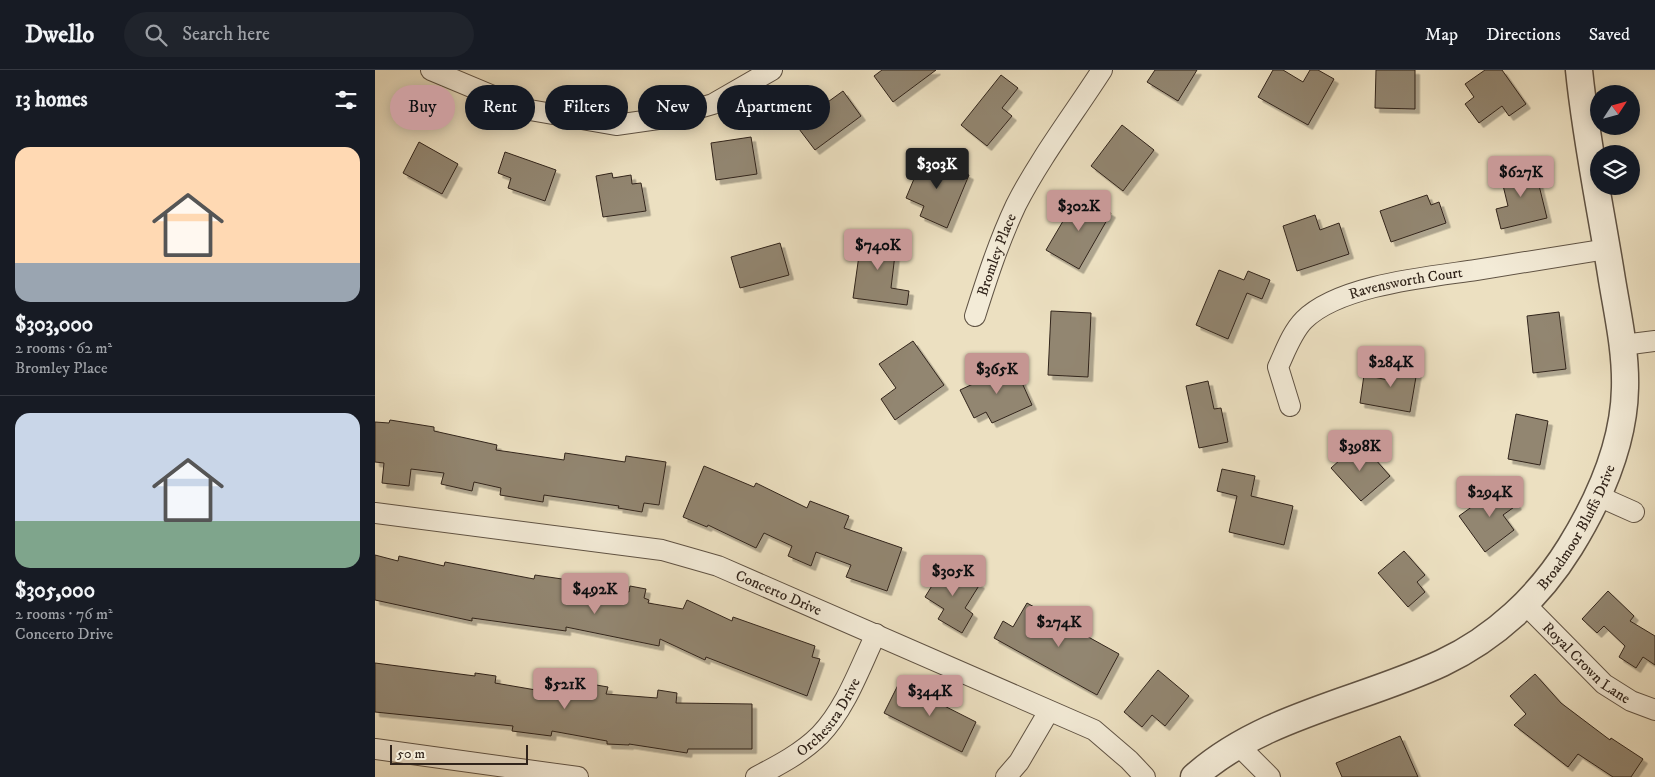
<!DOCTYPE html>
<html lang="en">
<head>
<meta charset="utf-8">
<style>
	body { margin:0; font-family:"IM FELL DW Pica",serif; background:#20242c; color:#f1f3f6; height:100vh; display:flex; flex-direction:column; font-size:19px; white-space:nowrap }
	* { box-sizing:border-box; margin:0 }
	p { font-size:16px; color:#9ea1a6 }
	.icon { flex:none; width:28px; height:28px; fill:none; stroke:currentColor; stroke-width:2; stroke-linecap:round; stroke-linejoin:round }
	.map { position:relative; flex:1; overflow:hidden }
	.panel { display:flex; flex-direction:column; background:#171b24; width:375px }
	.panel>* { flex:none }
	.guide { position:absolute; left:15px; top:15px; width:475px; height:45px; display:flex; gap:10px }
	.needle { width:32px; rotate:54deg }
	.fabs { position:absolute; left:1215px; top:15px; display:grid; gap:10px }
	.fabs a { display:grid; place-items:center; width:50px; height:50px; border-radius:50%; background:#171b24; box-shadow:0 2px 12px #0003; font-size:25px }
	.scale { position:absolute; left:15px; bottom:12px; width:138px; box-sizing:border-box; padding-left:5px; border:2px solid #31241b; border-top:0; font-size:14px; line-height:18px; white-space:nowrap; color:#31241b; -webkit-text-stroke:4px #f3ebd7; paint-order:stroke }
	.price { position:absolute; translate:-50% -42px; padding:0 11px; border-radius:5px; background:#c59692; color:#111; font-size:16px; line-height:32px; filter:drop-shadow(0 1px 2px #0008) }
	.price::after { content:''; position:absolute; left:50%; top:30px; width:15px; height:11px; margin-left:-8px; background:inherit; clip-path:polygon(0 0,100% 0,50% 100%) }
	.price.selected { background:#222; color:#fff }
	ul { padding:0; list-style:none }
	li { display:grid; align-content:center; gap:10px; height:265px; padding:0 15px }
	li+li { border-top:1px solid #363941 }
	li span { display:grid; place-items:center; height:155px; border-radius:15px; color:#555 }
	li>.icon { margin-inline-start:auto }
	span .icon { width:90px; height:90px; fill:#fffc; stroke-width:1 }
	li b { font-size:21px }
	h2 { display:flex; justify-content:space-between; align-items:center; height:60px; padding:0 15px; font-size:21px }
	.chip { padding:0 18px; border-radius:22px; background:#171b24; box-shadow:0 2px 12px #0003; font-size:18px; line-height:45px }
	.chip.selected { background:#c59692; color:#111 }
	header { display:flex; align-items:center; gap:30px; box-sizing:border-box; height:70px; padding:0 25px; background:#171b24; border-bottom:1px solid #363941 }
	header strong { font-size:24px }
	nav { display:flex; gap:28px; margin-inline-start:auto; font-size:18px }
	.search { width:350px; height:45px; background:#20242c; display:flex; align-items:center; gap:12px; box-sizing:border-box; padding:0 18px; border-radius:28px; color:#9ea1a6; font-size:19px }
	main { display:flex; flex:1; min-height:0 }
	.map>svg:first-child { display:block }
</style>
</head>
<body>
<header>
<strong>Dwello</strong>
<div class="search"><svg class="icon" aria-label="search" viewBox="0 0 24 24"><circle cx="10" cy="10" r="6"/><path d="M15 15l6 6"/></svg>Search here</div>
<nav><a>Map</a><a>Directions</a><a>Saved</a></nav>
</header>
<main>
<section class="panel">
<h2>13 homes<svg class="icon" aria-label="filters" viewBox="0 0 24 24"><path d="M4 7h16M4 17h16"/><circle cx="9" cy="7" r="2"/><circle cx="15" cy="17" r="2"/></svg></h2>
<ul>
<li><span style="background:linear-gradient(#ffd9b3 75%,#9aa5b1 0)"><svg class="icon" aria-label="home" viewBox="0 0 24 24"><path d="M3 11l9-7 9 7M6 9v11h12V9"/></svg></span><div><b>$303,000</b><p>2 rooms · 62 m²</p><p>Bromley Place</p></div></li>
<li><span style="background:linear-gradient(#c9d6e8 70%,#7fa58c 0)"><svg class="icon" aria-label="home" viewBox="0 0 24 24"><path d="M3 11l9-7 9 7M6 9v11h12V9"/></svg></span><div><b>$305,000</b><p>2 rooms · 76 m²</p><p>Concerto Drive</p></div></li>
</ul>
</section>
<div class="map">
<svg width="1280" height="707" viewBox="0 0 1280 707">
	<defs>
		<filter id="shadow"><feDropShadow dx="4.5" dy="4.5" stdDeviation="0" flood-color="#0004"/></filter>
	</defs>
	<rect width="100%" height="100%" fill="#ece0c1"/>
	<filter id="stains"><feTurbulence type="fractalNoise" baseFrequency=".004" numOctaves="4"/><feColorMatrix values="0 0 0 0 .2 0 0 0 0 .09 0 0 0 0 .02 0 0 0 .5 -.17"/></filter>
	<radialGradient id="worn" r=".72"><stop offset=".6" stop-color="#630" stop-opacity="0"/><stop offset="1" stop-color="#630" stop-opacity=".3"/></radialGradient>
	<g fill="#928671" stroke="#31241b" filter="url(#shadow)">
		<path d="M507,0H561L518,32L499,6Z"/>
		<path d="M780,0H822L803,31L772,12Z"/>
		<path d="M898,0H908L928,12L935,0H943L959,9L933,55L883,27Z"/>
		<path d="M1001,0H1040V39L1000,38Z"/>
		<path d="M1110,0H1127L1151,34L1134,46L1127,36L1104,53L1090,34L1099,27L1090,14Z"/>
		<path d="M626,5L643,18L627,38L637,46L612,76L586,55Z"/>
		<path d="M468,21L486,46L440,80L421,55Z"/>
		<path d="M747,55L779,80L748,121L716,96Z"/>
		<path d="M376,67L382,104L341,110L336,73Z"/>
		<path d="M44,72L83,94L67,124L28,103Z"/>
		<path d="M130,82L181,100L170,131L133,118L136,108L123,103Z"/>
		<path d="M549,85L594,105L572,158L545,146L549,136L531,128Z"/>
		<path d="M1159,95L1172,148L1126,159L1121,139L1133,136L1125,103Z"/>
		<path d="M237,103L238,108L256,105L257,114L266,113L271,141L228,147L221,106Z"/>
		<path d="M704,124L736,143L704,199L671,180Z"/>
		<path d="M1052,125L1056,135L1064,132L1071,153L1016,172L1005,141Z"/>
		<path d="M940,145L945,160L964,153L974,184L922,201L908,156Z"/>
		<path d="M487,164L522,168L516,218L534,221L532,235L478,228Z"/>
		<path d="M405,173L414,205L365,218L356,187Z"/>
		<path d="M844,200L869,210L873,201L895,210L887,229L872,223L853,269L821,255Z"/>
		<path d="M676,241L716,243L713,307L673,305Z"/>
		<path d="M1184,242L1191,299L1158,303L1152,246Z"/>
		<path d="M538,271L569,315L520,350L506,329L521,318L504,294Z"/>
		<path d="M1016,290L1043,295L1035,342L985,333L989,305L1013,310Z"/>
		<path d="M639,295L657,335L617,353L611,342L599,348L585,320Z"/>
		<path d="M833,311L839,339L846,338L853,372L824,378L811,316Z"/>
		<path d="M1141,344L1173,351L1165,395L1133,389Z"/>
		<path d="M15,350L59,357V361L122,375L121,380L189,390L190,383L250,392L251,386L291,392L284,435L269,433L267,442L243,438L244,436L169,425L168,432L125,425L126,418L99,412L97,421L66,414L69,403L36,399L34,416L7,413L9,393L0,392V352L14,353Z"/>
		<path d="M985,372L1015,406L986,431L956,398Z"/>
		<path d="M329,396L379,417L381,413L432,438L435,431L474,446L469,458L527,478L512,521L471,507L476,495L441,482L436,496L413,486L417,476L389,463L381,478L333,455L332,457L308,447Z"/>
		<path d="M847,399L880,406L876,426L918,436L909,475L854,462L862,426L842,421Z"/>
		<path d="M1127,415L1142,435L1128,445L1139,460L1110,482L1084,446Z"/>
		<path d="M1029,481L1050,505L1042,512L1050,522L1033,537L1003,503Z"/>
		<path d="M0,485L23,491L24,486L69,496L70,492L159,509L160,505L187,509L254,522L255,516L271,519L269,528L274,530L273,533L308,539L312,530L357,551L358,547L440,576L437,587L445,589L432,626L331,587L330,590L285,569L284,576L191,557V561L97,548V551L0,530Z"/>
		<path d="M571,493L605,514L590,538L598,544L587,563L563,549L569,539L550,527Z"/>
		<path d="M1233,521L1259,546L1255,551L1280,566V595L1268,587L1261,598L1244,587L1250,576L1229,556L1222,563L1207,549Z"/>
		<path d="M652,533L744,584L722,625L619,568L628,551L638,557Z"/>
		<path d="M0,593L100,606V603L121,606L120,613L190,625L192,610L233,617L231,624L282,628L283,620L302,623L301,633L377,634V679H313L312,683L254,674V675L232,674V671L177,661L176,666L137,661L138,656L0,642Z"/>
		<path d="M783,600L814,626L790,656L777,645L767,657L749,642Z"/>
		<path d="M1160,604L1186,633L1235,670L1236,668L1268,689L1256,707H1238L1203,684L1193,697L1139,655L1151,644L1135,626Z"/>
		<path d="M524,613L601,652L587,682L509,643Z"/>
		<path d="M1025,666L1043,707H967L961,693Z"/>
	</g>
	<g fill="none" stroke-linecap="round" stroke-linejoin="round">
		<defs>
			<g id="minor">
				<path d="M56,0L149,39L241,55L290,48L338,34L397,0"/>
				<path id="s1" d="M600,246C612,208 624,171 641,135C665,88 698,45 727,0"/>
				<path d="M1248,275L1280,271"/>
				<path id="s2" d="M915,336L903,297C910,282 917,262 929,250C964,215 1053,207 1101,200C1145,193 1189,186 1232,179"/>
				<path d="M1223,426L1259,442"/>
				<path id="s3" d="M0,443L287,480L343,496L719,660L754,690L770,707"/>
				<path id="s4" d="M1151,535L1229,614L1256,631L1280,640"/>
				<path d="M863,675L895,707"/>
				<path d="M0,679L203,707"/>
				<path id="s5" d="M381,707C404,695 427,683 445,665C471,638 485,597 501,564"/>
				<path d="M631,707L644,692L674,641"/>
			</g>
			<g id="tertiary">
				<path id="s6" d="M819,707C887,646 986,631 1067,593C1120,568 1164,527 1195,477C1224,430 1249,375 1250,318C1251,282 1243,246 1237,210C1226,140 1211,71 1204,0"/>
			</g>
		</defs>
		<use href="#minor" stroke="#605344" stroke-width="22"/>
		<use href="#tertiary" stroke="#605344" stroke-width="29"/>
		<use href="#minor" stroke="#f3ebd7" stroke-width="20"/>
		<use href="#tertiary" stroke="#f3ebd7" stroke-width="26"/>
	</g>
	<g text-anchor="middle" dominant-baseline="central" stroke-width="4.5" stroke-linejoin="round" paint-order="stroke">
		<g font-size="15" fill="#31241b" stroke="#f3ebd7">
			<text stroke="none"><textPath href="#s1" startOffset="65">Bromley Place</textPath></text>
			<text stroke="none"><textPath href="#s2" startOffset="205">Ravensworth Court</textPath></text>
			<text stroke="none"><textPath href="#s6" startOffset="470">Broadmoor Bluffs Drive</textPath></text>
			<text stroke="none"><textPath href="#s3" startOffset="414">Concerto Drive</textPath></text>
			<text stroke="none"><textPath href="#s4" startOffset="84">Royal Crown Lane</textPath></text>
			<text stroke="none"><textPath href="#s5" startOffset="96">Orchestra Drive</textPath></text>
		</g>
	</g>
	<rect width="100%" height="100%" filter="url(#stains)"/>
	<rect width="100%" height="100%" fill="url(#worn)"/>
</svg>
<div class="fabs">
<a><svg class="needle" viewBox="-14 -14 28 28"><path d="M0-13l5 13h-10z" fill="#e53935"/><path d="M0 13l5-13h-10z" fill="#9ea1a6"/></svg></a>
<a><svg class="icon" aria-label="layers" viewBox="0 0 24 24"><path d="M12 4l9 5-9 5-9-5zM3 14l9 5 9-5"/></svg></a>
</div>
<div class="scale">50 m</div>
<b class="price selected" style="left:562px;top:120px">$303K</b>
<b class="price" style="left:1146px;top:128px">$627K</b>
<b class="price" style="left:704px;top:162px">$302K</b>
<b class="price" style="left:503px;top:201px">$740K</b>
<b class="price" style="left:1016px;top:318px">$284K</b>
<b class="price" style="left:622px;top:325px">$365K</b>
<b class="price" style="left:985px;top:402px">$398K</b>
<b class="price" style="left:1115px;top:448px">$294K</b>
<b class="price" style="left:578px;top:527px">$305K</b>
<b class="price" style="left:220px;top:545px">$492K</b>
<b class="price" style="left:684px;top:578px">$274K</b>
<b class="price" style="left:190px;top:640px">$521K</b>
<b class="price" style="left:555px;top:647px">$344K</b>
<div class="guide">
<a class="chip selected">Buy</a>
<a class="chip">Rent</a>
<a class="chip">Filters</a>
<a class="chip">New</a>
<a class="chip">Apartment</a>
</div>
</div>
</main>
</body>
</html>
